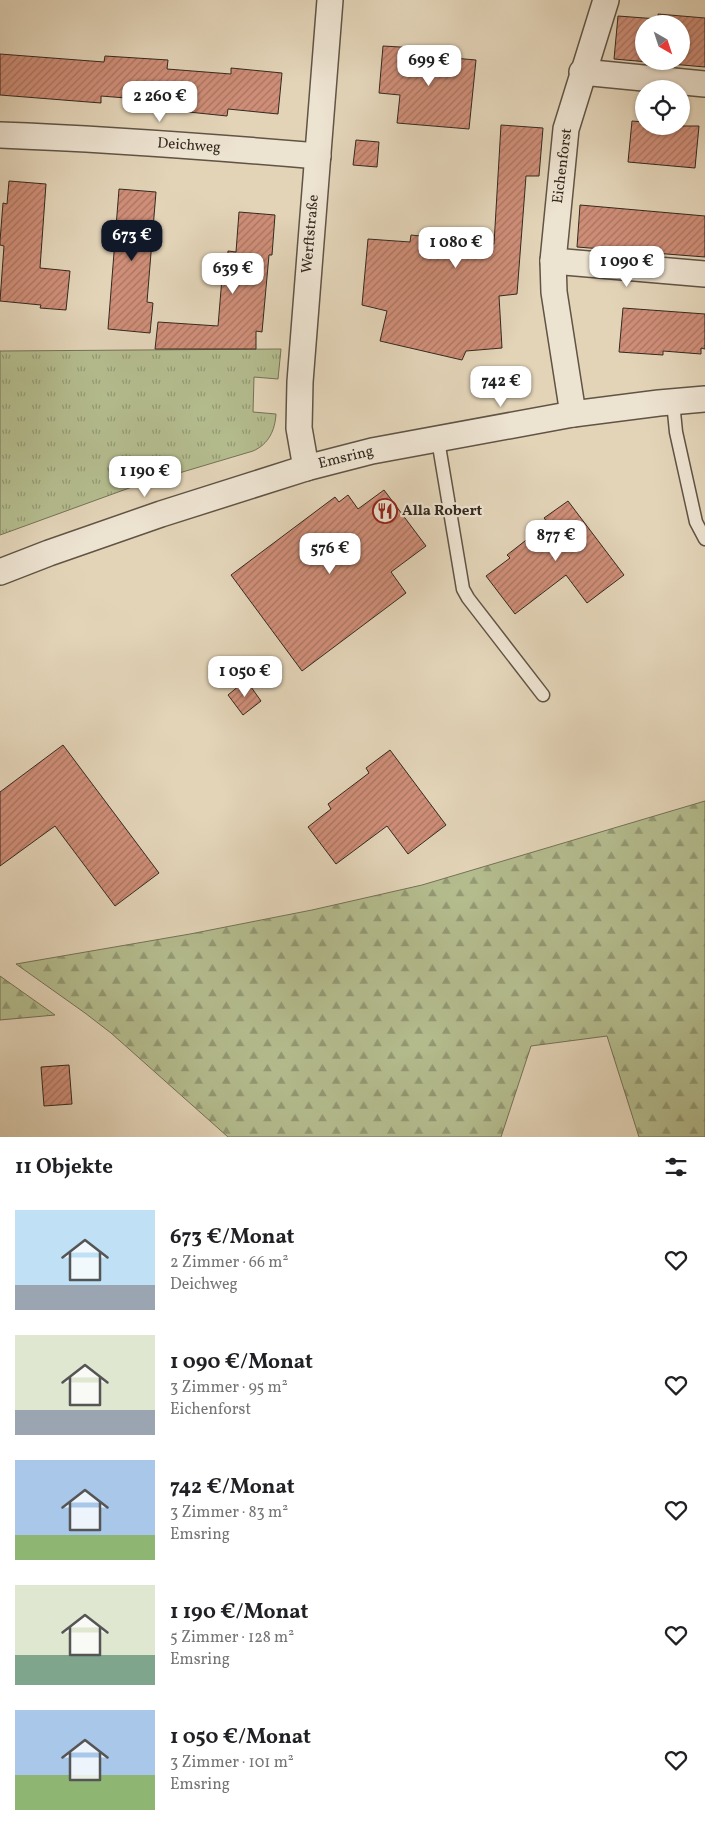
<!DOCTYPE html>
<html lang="de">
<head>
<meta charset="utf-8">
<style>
	body { margin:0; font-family:Vollkorn,serif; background:#f6f6f6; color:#202124; height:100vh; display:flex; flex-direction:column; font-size:19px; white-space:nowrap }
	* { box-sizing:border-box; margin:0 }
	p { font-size:16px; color:#757577 }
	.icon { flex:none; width:28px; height:28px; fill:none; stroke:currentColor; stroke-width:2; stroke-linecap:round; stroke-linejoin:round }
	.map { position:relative; height:1137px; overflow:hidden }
	.details { display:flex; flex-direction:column; background:#fff; flex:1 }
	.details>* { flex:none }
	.needle { width:32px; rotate:141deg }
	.tools { position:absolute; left:635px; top:15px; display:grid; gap:10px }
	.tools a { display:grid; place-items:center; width:55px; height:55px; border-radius:50%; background:#fff; box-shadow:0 1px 4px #0004; font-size:25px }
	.price { position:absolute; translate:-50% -42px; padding:0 11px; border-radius:10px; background:#fff; color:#222; font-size:16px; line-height:32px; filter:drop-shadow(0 1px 2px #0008) }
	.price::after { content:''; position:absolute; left:50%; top:30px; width:15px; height:11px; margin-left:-8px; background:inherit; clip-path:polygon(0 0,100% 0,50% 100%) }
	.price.active { background:#111827; color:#fff }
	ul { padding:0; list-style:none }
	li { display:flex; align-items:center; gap:15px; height:125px; padding:0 15px }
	li span { display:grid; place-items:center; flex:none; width:140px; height:100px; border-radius:0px; color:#555 }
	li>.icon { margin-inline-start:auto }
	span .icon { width:60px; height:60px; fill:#fffc; stroke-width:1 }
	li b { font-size:21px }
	h2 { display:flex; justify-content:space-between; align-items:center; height:60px; padding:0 15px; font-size:21px }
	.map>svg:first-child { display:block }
</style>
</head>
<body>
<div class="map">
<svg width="705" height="1137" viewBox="0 0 705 1137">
	<defs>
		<pattern id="grass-tufts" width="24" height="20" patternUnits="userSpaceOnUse" patternTransform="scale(1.25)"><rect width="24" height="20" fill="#b4bc8e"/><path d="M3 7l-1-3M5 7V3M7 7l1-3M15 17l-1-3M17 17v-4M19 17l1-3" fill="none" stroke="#939973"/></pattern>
		<pattern id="forest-firs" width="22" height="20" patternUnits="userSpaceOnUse" patternTransform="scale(1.25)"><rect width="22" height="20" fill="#b4bc8e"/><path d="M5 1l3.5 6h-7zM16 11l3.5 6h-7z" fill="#939973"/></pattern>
		<pattern id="building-hatch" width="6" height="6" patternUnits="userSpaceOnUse" patternTransform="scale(1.25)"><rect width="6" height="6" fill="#cf8e78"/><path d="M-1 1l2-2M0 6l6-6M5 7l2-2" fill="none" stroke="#a97462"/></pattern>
	</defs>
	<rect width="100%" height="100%" fill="#e3d4b8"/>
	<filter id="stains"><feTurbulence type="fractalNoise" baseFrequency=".004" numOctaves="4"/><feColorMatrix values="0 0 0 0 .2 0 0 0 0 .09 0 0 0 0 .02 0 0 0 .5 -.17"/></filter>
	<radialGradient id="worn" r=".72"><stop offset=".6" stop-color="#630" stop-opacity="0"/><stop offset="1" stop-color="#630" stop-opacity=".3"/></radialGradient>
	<path fill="url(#grass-tufts)" stroke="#747256" d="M281,349L278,379L254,377L253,412L276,414C275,430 269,444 253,451L132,487L0,535V351Z"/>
	<g fill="url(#forest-firs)" stroke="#747256">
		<path d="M705,801V1137H639L607,1036L531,1046L501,1137H228L111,1033L85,1013L16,964L190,934L312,910L422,885Z"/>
		<path d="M0,976L55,1015L0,1020Z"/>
	</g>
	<g fill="url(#building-hatch)" stroke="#34291f" fill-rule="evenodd">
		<path d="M658,14L705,18V67L614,59L618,16L658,19ZM644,24H681V61H644Z"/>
		<path d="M383,46L417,48L416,52L442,54V57L476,60L469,129L397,123L400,95L379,93Z"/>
		<path d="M0,54L104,62L105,56L168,60L167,69L231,74V68L282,73L278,114L228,109L227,116L150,108L151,100L101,96V103L0,95Z"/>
		<path d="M632,121L644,122V126H699L695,168L628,162Z"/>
		<path d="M501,125L543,128L539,176H526L517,294L499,296L502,348L466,351L462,360L380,341L387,311L362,305L368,239L410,242L411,235L439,238L448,232L455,240L494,244Z"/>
		<path d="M356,140L379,142L377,167L353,165Z"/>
		<path d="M9,181L46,184L40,268L70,271L66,310L40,308L41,305L0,301L4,246L0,245V241L3,203L7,204Z"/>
		<path d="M119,189L156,192L147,302L153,303L150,333L108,329Z"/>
		<path d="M580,205L705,216V257L577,247Z"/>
		<path d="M239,212L275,215L272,255H269L262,332L256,331V349H155L158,322L218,326L222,278H226L228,251L236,252Z"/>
		<path d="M623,308L705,314V349L701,348V354L663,351V355L619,352Z"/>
		<path d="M384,490L426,546L391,572L406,593L302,671L231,575L335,497L339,502L348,495L358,509Z"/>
		<path d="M568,501L624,575L587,603L566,575L515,614L486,576L510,558L507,555L548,523L544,518Z"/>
		<path d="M246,680L261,701L243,715L228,695Z"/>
		<path d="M63,745L159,873L115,906L55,826L0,866V792Z"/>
		<path d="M390,750L446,825L408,854L387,826L336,864L308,827L331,809L328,804L369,773L366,768Z"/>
		<path d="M69,1065L72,1104L44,1106L41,1067Z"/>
	</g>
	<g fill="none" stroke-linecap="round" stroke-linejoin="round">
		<defs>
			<g id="service">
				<path d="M673,402L676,432L696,522L705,539"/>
				<path d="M438,440L463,589L468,598L543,695"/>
			</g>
			<g id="minor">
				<path d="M582,72L705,84"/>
				<path d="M0,135C106,139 212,147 318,156"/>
				<path d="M553,261L705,274"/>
				<path d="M573,414L554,292L553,261L566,129L606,0"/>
				<path d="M306,468L299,428L300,382L330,0"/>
				<path d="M0,572L49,553L161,514L306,468L372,451L573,414L659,403L705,399"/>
			</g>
		</defs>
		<use href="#service" stroke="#605445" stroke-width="15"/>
		<use href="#minor" stroke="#605445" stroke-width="28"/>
		<use href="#service" stroke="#ede3d1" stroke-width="12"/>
		<use href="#minor" stroke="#ede3d1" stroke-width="25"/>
	</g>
	<defs>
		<symbol id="restaurant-ring" viewBox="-11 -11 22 22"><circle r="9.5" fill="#ede3d1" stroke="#8f2418" stroke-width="1.5"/><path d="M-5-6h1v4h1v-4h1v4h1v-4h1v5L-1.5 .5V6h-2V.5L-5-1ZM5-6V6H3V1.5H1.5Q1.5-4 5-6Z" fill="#8f2418"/></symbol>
	</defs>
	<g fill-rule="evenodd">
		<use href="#restaurant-ring" x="371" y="497" width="28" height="28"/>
	</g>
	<g text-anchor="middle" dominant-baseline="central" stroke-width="4.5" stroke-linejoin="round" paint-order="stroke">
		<g font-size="15" fill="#34291f" stroke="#ede3d1">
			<text transform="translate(189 146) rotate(4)">Deichweg</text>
			<text transform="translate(563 166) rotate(-83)">Eichenforst</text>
			<text transform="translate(311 234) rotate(-85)">Werftstraße</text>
			<text transform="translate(346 458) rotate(-14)">Emsring</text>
		</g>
		<g font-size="15" font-weight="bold" fill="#34291f" stroke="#ede3d1" text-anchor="start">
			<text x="402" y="511">Alla Robert</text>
		</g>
	</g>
	<rect width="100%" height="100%" filter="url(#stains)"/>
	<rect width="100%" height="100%" fill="url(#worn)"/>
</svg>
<div class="tools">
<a><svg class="needle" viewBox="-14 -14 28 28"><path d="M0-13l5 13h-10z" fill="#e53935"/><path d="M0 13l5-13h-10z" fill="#757577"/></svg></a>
<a><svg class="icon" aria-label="locate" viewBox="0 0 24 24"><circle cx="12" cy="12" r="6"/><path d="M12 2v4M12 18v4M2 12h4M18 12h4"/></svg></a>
</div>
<b class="price" style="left:429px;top:87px">699 €</b>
<b class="price" style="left:160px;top:123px">2 260 €</b>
<b class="price active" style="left:132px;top:262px">673 €</b>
<b class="price" style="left:456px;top:269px">1 080 €</b>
<b class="price" style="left:627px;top:288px">1 090 €</b>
<b class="price" style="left:233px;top:295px">639 €</b>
<b class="price" style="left:501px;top:408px">742 €</b>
<b class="price" style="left:145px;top:498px">1 190 €</b>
<b class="price" style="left:556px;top:562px">877 €</b>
<b class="price" style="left:330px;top:575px">576 €</b>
<b class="price" style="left:245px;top:698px">1 050 €</b>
</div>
<section class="details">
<h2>11 Objekte<svg class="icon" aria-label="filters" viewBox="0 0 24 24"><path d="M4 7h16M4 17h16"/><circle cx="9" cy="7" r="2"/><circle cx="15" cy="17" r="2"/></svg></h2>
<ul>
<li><span style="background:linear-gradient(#bfe0f5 75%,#9aa5b1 0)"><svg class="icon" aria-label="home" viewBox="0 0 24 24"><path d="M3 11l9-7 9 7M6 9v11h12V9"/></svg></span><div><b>673 €/Monat</b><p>2 Zimmer · 66 m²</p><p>Deichweg</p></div><svg class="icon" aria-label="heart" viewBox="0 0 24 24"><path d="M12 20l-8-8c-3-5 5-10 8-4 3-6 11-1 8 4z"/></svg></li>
<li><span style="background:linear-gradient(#dfe7d0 75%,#9aa5b1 0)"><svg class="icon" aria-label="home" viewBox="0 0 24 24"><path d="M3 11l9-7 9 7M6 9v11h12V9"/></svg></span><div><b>1 090 €/Monat</b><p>3 Zimmer · 95 m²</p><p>Eichenforst</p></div><svg class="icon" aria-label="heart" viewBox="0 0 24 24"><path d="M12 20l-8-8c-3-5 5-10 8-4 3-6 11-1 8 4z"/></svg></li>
<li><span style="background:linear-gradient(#a9c7e8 75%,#8fb573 0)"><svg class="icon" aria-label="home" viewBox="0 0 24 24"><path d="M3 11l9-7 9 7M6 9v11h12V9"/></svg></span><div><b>742 €/Monat</b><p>3 Zimmer · 83 m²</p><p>Emsring</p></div><svg class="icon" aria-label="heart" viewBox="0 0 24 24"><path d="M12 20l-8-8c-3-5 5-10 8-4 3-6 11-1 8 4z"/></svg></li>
<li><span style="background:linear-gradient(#dfe7d0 70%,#7fa58c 0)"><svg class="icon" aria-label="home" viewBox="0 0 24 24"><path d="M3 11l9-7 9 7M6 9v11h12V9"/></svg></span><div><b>1 190 €/Monat</b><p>5 Zimmer · 128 m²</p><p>Emsring</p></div><svg class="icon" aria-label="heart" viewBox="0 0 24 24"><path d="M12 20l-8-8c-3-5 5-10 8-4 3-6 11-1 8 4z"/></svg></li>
<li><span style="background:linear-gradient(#a9c7e8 65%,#8fb573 0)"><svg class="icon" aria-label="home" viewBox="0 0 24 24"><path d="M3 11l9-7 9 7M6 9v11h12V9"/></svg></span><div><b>1 050 €/Monat</b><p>3 Zimmer · 101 m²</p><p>Emsring</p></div><svg class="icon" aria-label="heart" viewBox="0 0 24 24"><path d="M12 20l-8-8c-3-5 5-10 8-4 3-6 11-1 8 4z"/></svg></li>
</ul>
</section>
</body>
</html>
